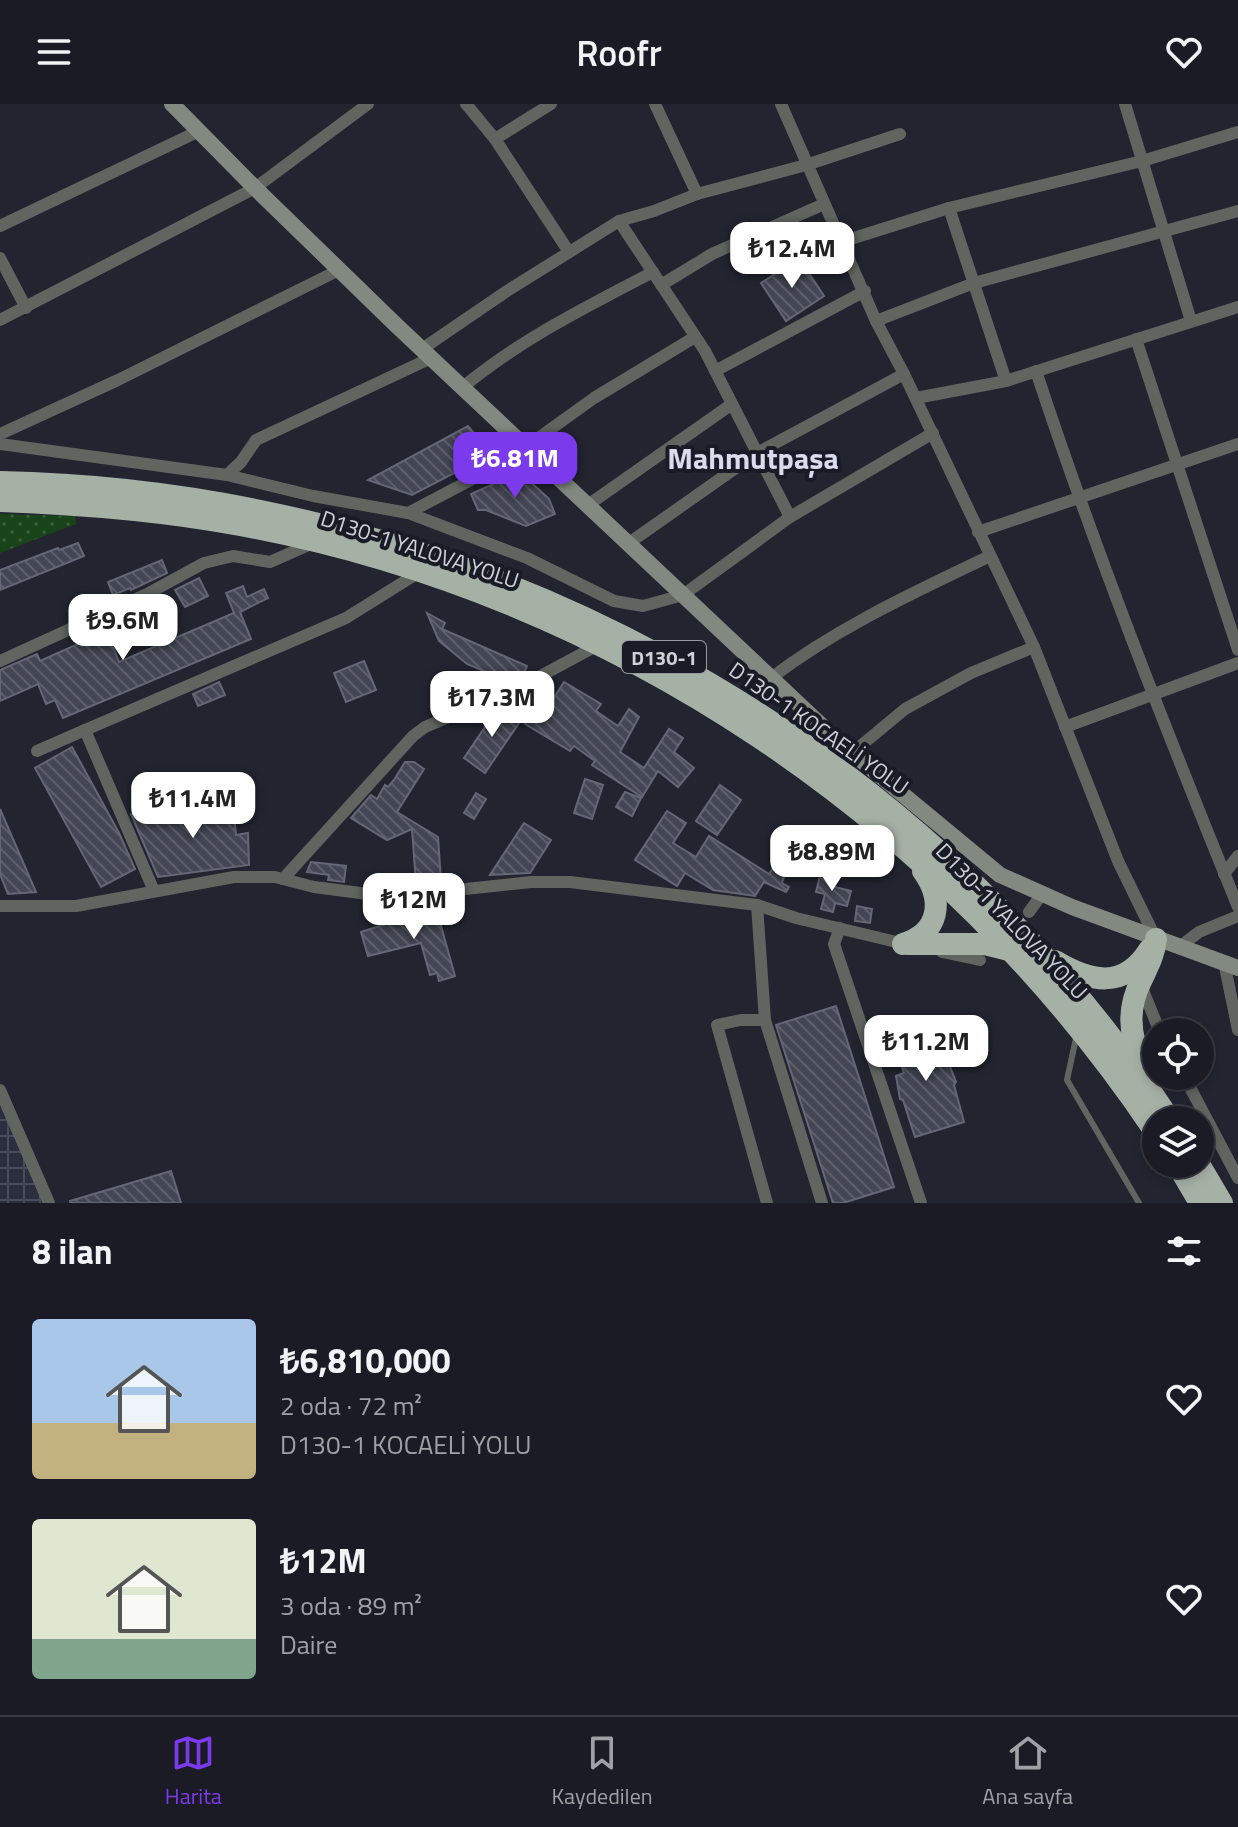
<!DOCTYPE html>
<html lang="tr">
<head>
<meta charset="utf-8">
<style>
	body { margin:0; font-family:"Titillium Web",sans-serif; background:#272831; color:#f1f3f6; height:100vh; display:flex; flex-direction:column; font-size:30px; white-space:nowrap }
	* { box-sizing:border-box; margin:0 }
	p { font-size:26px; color:#9fa1a6 }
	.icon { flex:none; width:44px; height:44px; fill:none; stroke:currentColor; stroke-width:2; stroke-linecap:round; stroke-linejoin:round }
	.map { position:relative; height:1099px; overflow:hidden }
	.drawer { display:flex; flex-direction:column; background:#1a1b24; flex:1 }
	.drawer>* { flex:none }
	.buttons { position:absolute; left:1142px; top:914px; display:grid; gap:16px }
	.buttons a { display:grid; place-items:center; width:72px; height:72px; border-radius:50%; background:#1a1b24; box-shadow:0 4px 12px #0003,0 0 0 2px #383941; font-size:40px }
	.price { position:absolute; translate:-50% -68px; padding:0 18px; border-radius:16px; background:#fff; color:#222; font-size:26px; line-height:52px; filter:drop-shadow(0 2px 4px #0008) }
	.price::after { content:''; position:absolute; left:50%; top:48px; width:24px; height:18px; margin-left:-12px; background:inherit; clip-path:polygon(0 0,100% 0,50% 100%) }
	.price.current { background:#7c3aed; color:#fff }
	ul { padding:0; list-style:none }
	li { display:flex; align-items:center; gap:24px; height:200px; padding:0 32px }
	li span { display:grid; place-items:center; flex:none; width:224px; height:160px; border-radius:8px; color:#555 }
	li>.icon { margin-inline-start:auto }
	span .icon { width:96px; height:96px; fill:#fffc; stroke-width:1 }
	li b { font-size:34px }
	h2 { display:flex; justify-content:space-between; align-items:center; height:96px; padding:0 32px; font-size:34px }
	header { display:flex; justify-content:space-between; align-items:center; height:104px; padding:0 32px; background:#1a1b24; font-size:36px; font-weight:600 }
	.tab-bar { display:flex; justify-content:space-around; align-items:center; height:112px; border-top:2px solid #383941; background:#1a1b24; font-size:22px; color:#9fa1a6 }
	.tab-bar a { display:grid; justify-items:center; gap:4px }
	.tab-bar .current { color:#7c3aed }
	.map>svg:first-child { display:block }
</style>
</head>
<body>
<header><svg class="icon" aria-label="menu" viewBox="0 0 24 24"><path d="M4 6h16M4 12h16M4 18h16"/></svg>Roofr<svg class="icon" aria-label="heart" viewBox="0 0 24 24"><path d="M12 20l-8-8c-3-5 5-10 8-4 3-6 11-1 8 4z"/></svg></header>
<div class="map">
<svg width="1238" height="1099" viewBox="0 0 1238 1099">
	<defs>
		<pattern id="industrial-grid" width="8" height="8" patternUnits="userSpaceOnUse" patternTransform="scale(2)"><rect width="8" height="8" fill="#2a2e3f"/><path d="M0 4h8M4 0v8" fill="none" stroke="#484b5a"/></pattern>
		<pattern id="grass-dots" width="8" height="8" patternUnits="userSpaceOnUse" patternTransform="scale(2)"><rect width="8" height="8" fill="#194319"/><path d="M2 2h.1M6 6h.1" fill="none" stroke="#395d3a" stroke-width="1.8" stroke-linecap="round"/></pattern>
		<pattern id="building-back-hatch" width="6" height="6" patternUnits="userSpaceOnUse" patternTransform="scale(2)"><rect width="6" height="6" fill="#434653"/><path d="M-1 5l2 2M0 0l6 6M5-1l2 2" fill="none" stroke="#5d606b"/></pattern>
	</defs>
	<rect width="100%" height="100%" fill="#222430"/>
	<path fill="url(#industrial-grid)" d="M0,992L48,1099H0Z"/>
	<path fill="url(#grass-dots)" d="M0,410L75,412L76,420L0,449Z"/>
	<g fill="url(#building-back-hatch)" stroke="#646876" stroke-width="2">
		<path d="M799,154L824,192L786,217L761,179Z"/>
		<path d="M468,322L491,350L412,391L368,376Z"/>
		<path d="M520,368L549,395L555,410L526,422L486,406H478L471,390Z"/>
		<path d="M78,439L84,452L0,486V466L58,444L59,446Z"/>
		<path d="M162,456L167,469L131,486L130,484L113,491L108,478Z"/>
		<path d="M199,474L208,492L185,503L175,486Z"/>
		<path d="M243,482L247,493L264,485L268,494L240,508L251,535L63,614L55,596L46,600L38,580L0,597V566L37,550L40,557L107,527L119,558L234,509L226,489Z"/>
		<path d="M427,509L445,519L442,525L527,562L524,569L516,572L511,570L509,574L493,571L467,560L439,537Z"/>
		<path d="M364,557L376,586L346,598L334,569Z"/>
		<path d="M219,578L225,591L198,602L193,590Z"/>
		<path d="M564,578L601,600L596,607L618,622L629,605L639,613L620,648L644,664L669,625L683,634L674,648L694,664L678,683L658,667L642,693L592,661L595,657L574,642L570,647L525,620L534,606L542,612Z"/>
		<path d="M500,601L521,616L485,669L464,654Z"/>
		<path d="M72,643L119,729L135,765L101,783L35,664Z"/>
		<path d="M405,658H414L424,665L397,708L438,733L441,777L416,779L412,725L387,736L351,714L371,691L377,695L385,681L388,683L394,676Z"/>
		<path d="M585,675L603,681L592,715L574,709Z"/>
		<path d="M720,681L741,696L717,731L696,717Z"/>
		<path d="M625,688L641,694L632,712L616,703Z"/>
		<path d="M476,689L486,695L474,715L464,709Z"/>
		<path d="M233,700L236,731L248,729L249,761L158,773L131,710Z"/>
		<path d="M0,705L36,788L8,790L0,770Z"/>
		<path d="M667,707L686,719L673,739L696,753L709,732L769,770L779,755L788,759L782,779L789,783L786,788L764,778L755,792L713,786L685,769L677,782L635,756Z"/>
		<path d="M524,719L551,736L530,769L490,771Z"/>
		<path d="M311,758L346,762L344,778L328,776L329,771L307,768Z"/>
		<path d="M821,768L834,772L831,782L851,787L847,802L835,799L833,808L821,805L825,790L816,788Z"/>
		<path d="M857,802L872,805L870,819L855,817Z"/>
		<path d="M436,804L455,872L439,877L437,869L430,871L421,839L368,852L361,828Z"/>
		<path d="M836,902L894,1083L843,1099H833L776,921Z"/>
		<path d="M910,918L923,921L927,933L932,931L940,957L947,955L956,978L954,981L964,1018L915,1033L903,996L900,995L896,972L904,969L895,943L900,941L896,928L904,920Z"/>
		<path d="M171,1067L181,1099H70V1097Z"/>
	</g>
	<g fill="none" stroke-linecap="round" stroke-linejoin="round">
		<path stroke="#606560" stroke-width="6" d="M1076,934L1067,976L1139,1099"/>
		<g stroke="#606560" stroke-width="12">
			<path d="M466,0L495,35L569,148"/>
			<path d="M655,0L697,90"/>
			<path d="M781,0L876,217L904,270L1034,543L1118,757L1156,835"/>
			<path d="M1125,0L1191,217"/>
			<path d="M495,35L551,0"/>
			<path d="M949,104L1006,277"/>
			<path d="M619,117L705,247L790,413"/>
			<path d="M0,122L199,27"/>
			<path d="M841,138L949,104L1142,57L1238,28"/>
			<path d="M0,154L26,204"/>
			<path d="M661,181L712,150L824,100"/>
			<path d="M0,216L255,84L368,0"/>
			<path d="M876,217L974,179L1238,107"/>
			<path d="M1136,235L1238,546"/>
			<path d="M422,245L507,187L619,117L654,107L697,90L806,61L900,30"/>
			<path d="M715,267L865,187"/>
			<path d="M1036,267C1096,449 1166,626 1238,803"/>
			<path d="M463,283C521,235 586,203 653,168"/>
			<path d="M916,294L1006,277L1238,203"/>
			<path d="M0,330L118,276L339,166"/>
			<path d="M0,340L227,371L313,392L408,409L505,358L594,294L695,233"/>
			<path d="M227,371L241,358L256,336L431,254"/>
			<path d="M588,401L732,300"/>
			<path d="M408,409L527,454L614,497L643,502L683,491L790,413L933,329"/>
			<path d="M978,428L1238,340"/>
			<path d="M629,439L757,349L904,270"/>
			<path d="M0,557L147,490L204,459L233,452L270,458L313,439"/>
			<path d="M771,574C838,523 915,488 990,452"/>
			<path d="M1065,623L1238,559"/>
			<path d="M37,647L85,626"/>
			<path d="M852,649L905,605L971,569L1034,543"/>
			<path d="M1224,770L1238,752"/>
			<path d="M283,775L413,632L425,623L522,582L598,541"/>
			<path d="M154,787L85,626L346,514L418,469"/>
			<path d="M757,801L765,916L822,1099"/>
			<path d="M0,802H76L234,773H275L314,783L391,793L531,778H570L757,801L796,814L909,841"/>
			<path d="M1029,808L1042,790"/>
			<path d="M840,824L834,840L921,1099"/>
			<path d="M1182,841L1199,828L1238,812"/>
			<path d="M942,848L980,856"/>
			<path d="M1224,858L1238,926"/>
			<path d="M1140,879L1160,928"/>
			<path d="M765,916H741L717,921L767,1099"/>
			<path d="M1184,972L1238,1074"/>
			<path d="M0,986L49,1099"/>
		</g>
		<path stroke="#818980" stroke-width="16" d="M172,0L255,84L396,221L837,636L1000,771L1072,803L1238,864"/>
		<g stroke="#a6b1a6" stroke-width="22">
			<path d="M0,378C466,387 913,624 1170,1016"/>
			<path d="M0,397C81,400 160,406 240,421C612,489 946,716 1156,1029"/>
			<path d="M903,840C940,829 944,796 923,767"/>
			<path d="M908,840H985L1009,846"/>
			<path d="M1055,857C1090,878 1124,886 1149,846"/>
			<path d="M1145,963C1129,935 1126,907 1141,877C1148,862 1154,852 1156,835"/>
			<path d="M1177,1060L1200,1099"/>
			<path d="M1199,1060L1222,1099"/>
		</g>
	</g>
	<g text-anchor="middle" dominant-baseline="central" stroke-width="8" stroke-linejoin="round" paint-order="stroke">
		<rect fill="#191b26" stroke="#989aa3" stroke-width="2" x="622" y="537" width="84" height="32" rx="6"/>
		<g font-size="20" font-weight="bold" fill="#cfd1d9">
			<text x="664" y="553">D130-1</text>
		</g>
		<g font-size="22" fill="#cfd1d9" stroke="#191b26">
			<text transform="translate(420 445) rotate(18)">D130-1 YALOVA YOLU</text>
			<text transform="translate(819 624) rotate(35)">D130-1 KOCAELİ YOLU</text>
			<text transform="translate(1012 817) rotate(46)">D130-1 YALOVA YOLU</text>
		</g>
		<g font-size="30" font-weight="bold" fill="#d8dcec" stroke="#191b26">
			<text x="753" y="354">Mahmutpaşa</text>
		</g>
	</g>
</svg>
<div class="buttons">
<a><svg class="icon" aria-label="locate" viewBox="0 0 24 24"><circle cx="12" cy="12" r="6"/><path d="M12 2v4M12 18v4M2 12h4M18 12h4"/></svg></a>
<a><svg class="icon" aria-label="layers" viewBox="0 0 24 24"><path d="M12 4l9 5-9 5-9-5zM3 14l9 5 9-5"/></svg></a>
</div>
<b class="price" style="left:792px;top:186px">₺12.4M</b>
<b class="price current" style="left:515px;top:396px">₺6.81M</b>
<b class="price" style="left:123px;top:558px">₺9.6M</b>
<b class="price" style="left:492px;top:635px">₺17.3M</b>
<b class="price" style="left:193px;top:736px">₺11.4M</b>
<b class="price" style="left:832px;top:789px">₺8.89M</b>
<b class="price" style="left:414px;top:837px">₺12M</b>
<b class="price" style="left:926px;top:979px">₺11.2M</b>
</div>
<section class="drawer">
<h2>8 ilan<svg class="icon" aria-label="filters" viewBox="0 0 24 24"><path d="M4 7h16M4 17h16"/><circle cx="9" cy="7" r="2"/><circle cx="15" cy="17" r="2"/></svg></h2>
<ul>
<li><span style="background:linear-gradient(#a9c7e8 65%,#c2b280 0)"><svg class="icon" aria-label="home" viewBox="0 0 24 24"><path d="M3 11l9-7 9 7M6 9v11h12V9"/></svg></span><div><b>₺6,810,000</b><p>2 oda · 72 m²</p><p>D130-1 KOCAELİ YOLU</p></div><svg class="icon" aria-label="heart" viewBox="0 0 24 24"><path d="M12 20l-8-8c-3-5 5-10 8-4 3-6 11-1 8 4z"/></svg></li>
<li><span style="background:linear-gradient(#dfe7d0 75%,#7fa58c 0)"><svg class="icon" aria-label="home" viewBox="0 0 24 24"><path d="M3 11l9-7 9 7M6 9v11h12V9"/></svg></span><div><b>₺12M</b><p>3 oda · 89 m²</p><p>Daire</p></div><svg class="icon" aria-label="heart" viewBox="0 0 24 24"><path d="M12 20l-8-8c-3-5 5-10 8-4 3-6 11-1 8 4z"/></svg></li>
</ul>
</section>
<nav class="tab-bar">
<a class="current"><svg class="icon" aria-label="map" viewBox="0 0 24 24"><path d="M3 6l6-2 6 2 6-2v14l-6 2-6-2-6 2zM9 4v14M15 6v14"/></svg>Harita</a>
<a><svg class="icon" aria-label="saved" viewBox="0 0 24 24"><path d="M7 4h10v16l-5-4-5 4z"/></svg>Kaydedilen</a>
<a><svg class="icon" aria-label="home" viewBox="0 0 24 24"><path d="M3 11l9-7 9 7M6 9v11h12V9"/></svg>Ana sayfa</a>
</nav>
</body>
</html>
